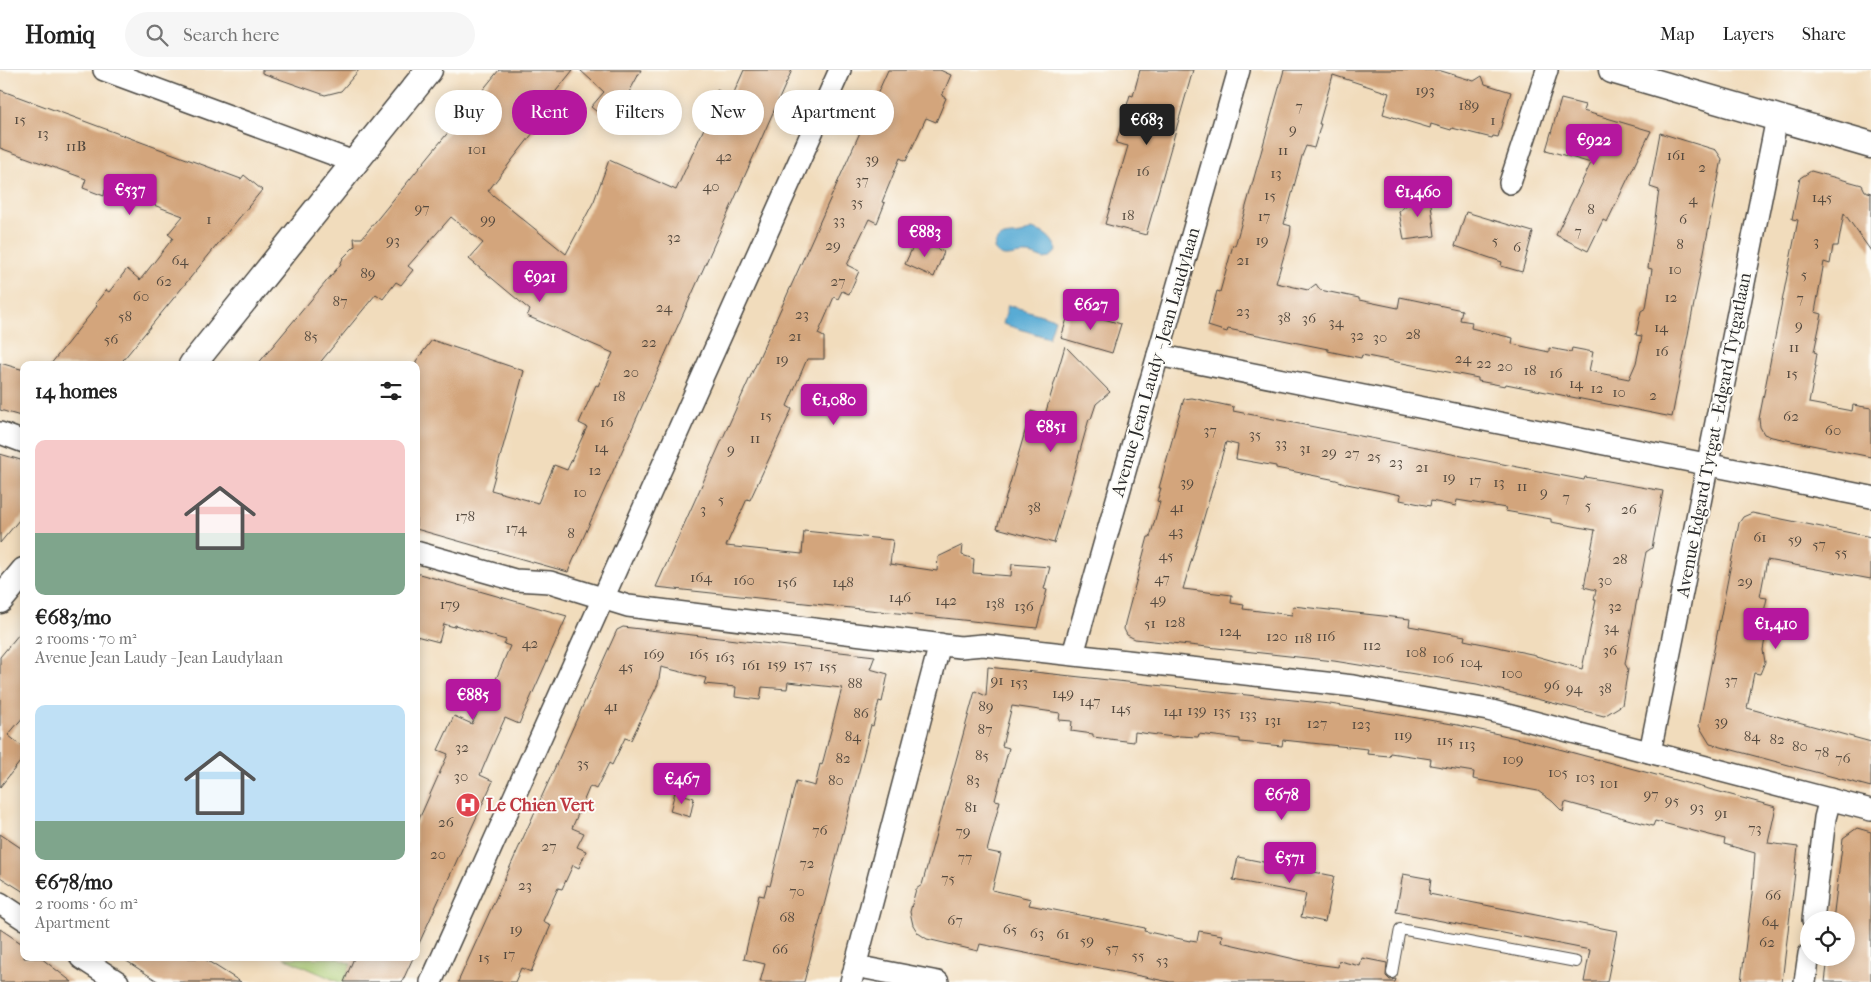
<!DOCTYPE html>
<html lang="en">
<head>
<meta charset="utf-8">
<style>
	body { margin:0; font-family:"IM FELL French Canon",serif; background:#f6f6f6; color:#222; height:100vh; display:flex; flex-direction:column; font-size:19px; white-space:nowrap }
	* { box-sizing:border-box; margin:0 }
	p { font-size:16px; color:#767676 }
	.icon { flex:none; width:28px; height:28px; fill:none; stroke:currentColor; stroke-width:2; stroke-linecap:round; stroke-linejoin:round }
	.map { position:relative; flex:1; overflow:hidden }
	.panel { position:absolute; left:20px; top:291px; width:400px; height:600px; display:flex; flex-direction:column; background:#fff; border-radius:10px; box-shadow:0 2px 12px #0003 }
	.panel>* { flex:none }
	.hud { position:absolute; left:435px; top:20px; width:475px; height:45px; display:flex; gap:10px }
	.tools { position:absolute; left:1800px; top:841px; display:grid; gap:10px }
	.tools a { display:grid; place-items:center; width:55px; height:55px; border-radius:50%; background:#fff; box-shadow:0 2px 12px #0003; font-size:25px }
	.price { position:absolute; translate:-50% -42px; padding:0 11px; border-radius:5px; background:#b5179e; color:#fff; font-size:16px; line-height:32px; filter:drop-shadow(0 1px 2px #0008) }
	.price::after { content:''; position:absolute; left:50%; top:30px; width:15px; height:11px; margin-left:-8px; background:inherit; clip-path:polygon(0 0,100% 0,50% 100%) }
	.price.selected { background:#222; color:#fff }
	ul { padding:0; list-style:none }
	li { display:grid; align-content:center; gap:10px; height:265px; padding:0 15px }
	li span { display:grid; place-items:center; height:155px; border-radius:10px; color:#555 }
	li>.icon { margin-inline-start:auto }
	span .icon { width:90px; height:90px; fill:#fffc; stroke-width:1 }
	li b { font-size:21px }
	h2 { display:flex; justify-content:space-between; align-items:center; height:60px; padding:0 15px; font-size:21px }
	.chip { padding:0 18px; border-radius:22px; background:#fff; box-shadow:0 2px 12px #0003; font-size:18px; line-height:45px }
	.chip.selected { background:#b5179e; color:#fff }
	header { display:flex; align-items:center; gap:30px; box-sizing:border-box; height:70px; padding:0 25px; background:#fff; border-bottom:1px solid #e0e0e0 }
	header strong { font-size:24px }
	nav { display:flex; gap:28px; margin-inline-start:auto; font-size:18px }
	.search { width:350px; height:45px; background:#f6f6f6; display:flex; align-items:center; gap:12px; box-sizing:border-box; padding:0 18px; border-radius:28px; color:#767676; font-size:19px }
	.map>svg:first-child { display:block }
</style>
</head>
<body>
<header>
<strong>Homiq</strong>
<div class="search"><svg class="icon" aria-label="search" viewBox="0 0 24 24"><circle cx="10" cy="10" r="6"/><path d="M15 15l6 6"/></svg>Search here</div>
<nav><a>Map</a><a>Layers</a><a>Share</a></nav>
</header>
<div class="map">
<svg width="1871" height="912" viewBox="0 0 1871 912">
	<rect width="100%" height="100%" fill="#fdfcf7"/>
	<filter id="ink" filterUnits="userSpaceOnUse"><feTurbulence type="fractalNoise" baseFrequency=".02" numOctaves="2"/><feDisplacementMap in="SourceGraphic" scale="10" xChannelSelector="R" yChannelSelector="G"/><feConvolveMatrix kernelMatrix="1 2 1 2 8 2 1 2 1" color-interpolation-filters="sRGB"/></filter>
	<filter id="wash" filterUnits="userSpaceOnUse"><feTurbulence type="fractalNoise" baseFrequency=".0096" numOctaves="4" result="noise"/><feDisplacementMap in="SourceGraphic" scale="20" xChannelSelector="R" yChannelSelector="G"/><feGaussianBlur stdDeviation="1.12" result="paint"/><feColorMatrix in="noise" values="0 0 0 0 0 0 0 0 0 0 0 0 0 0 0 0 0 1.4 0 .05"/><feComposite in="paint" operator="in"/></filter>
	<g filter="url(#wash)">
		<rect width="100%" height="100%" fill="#f1dcbc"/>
		<path fill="#aaca72" stroke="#6a7a4e" d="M284,888H337L351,894L344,912H339Z"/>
		<g fill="#59abd4" stroke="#426b80">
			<path d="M1032,159C1045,162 1052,168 1057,180C1044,197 1041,184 1026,184C1013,183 1003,192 994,179C996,163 1009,166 1020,164C1024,163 1029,161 1032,159Z"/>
			<path d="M1008,235L1055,249L1049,268L1003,254Z"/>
		</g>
		<g id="blocks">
			<g fill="#d3a57c" fill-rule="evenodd">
				<path d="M262,0H359L341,21L325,25L262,3Z"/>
				<path d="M499,0H573L548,31L554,36L488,121L566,184L594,131L609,90L676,120L706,54L702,52L717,20L732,27L744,0H792L568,502L416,459V291L432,270L524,301L491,420L538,433L554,395L567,400L587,357L579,353L596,315L598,316L613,283L527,246L530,240L469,189L483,173L451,147L408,196L413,200L401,215L396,212L383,229L376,224L318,295H257L340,195L343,188L355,176L354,168H362Z"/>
				<path d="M580,0H641L612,54L591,37L604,22Z"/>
				<path d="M888,0H940L951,5L942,26L946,28L936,52L926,48L906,91L900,88L882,132L885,133L877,153L869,149L847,195L859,201L849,224L842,221L838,229L834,227L818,264L824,267V289H807L787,336L792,339L750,430L747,429L726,476L802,484L804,461L893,470L890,494L937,501L938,487L963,475L962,485L974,489L973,503L1011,506L1012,494L1050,497L1044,519L1047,520L1037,558L656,517Z"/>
				<path d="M1140,0H1193L1146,165L1105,154L1128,76L1116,73L1130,25L1133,26Z"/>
				<path d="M1284,0H1438L1474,11L1482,6L1485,14L1511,22L1498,67L1493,66L1492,68L1452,58L1451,60L1431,54L1430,58L1383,44L1389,23L1333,5L1319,54H1321L1314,78L1306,76L1302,86L1284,154L1291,156L1290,165L1276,213L1308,220L1316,214L1320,220L1359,228V230L1398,238L1400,227L1462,240L1460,250L1472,252L1471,258L1513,268L1512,274L1549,282V278L1571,282L1572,278L1593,282L1589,301L1629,309L1636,293L1642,266L1636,265L1641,241L1646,238L1652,199L1648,198L1659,120L1650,117L1660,63L1716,80L1722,89L1672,347L1506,314L1505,316L1478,311V308L1362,285L1361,288L1328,281V279L1228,259L1227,262L1208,256L1217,221L1220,222L1233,175L1235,176Z"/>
				<path d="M0,20L241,109L244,105L262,120L119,295H50L97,236L95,234L106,220L109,222L127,199L140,210L173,168L168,164L183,146L127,125L126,128L105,120L104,126L83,118L86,109L0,78Z"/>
				<path d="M1561,29L1585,35L1583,41L1651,61L1607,152L1603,150L1588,181L1556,165L1591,93L1546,80Z"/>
				<path d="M1811,101L1862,115L1865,121L1871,123V181L1844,143L1838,176H1833L1830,194L1824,192L1815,242L1822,244L1814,282L1817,283L1815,296H1816L1809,333L1852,341L1853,335L1871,338V387L1772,367L1764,364L1760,357L1759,349L1798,150L1792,149L1800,108Z"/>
				<path d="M1429,118L1435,166L1404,170L1399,141Z"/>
				<path d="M1466,142L1533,162L1522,202L1501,196L1502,192L1455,176Z"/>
				<path d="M916,170L944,182L934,207L905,194Z"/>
				<path d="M1070,239L1121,254L1112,283L1061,268Z"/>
				<path d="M1065,276L1110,322L1096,334L1091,349H1089L1054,473L997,458L1031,341L1045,345Z"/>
				<path d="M0,293L24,300V347L0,340Z"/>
				<path d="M1192,328L1234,337L1233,341L1345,363L1584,410L1585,407L1663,421L1652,478L1646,482L1633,550L1625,594L1628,599L1622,635L1604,646L1477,614L1334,591L1135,569L1127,565L1124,559L1125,553L1148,467H1150L1160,432L1157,431L1161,418H1159L1177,352L1184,329ZM1226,372L1238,375L1236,389L1276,396V398L1336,410L1347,414L1401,425L1400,430L1430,436L1431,431L1456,436L1457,430L1506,438L1505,441L1551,449V452L1595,460L1584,517L1596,520L1594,530H1596L1582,599L1536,586V585L1464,570L1465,566L1409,556L1410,549L1293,536L1292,545L1243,539L1244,535L1231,533L1232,525L1183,519Z"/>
				<path d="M0,384L24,391V444L0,473Z"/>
				<path d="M1752,443L1871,467V509L1767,490L1760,527L1767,528L1762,551L1768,552L1763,580L1765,592L1760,604L1754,603L1747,638L1871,672V717L1710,674L1699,656L1739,453L1743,447Z"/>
				<path d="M416,503L567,546L519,654L505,648L491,679L480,705L493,711L416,880V756L448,684L438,680L454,646L472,654L485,627L488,628L510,576L504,574L506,570L455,555L454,557L444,554L439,572L416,566Z"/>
				<path d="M623,557L875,586L870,599L888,604L882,632L879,631L873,656L871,655L804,912H760L765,894L744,889L759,825L764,826L767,815L770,816L796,711L815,716L820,694L822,695L842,618L788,612L787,619L762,617L760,630L735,627L736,617L704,614L706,608L661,597L658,614L631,670L625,668L612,695L609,693L596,719L590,716L572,758L584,763L577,777L586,781L579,798L573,795L562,819L558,818L543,851L551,855L531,902L521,898L515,912H458L617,560Z"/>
				<path d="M24,558V646L8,665L24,678V687L0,717V587Z"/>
				<path d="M988,597L1330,634L1394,644L1458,655L1529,671L1776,737L1768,773L1798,777L1782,912H1741L1752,824L1755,783L1724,774L1725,769L1655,751L1653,756L1565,732L1563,742L1552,731L1538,721L1473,709L1474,702L1430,695L1431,689L1390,683L1389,686L1367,684L1368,679L1283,670L1282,676L1240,672V669L1199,664L1198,667L1180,666L1173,667L1135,662L1134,672L1093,667V664L1071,661L1072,651L1059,650L1060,643L1012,636L1002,676L1009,678L995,730L1000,731L987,781L1001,784L992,820L1031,829L1029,835L1145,858L1144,861L1190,871V870L1197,871L1199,861L1222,865L1221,872L1316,894L1338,897L1339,891L1360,896L1362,888L1387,893L1386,906L1390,910L1396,909L1395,912H1170L980,874L978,881L927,869L918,863L913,855L910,842L916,819L922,815L975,621L986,626Z"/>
				<path d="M675,722L694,728L690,747L670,741Z"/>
				<path d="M1857,758L1871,762V912H1825L1828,888H1846V850H1833L1843,768Z"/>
				<path d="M0,764L24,780V822L0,807Z"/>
				<path d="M1238,787L1334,806L1325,852L1301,847L1306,824L1233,810Z"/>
				<path d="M1403,804L1431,809L1429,824L1617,861L1607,912H1584L1590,880L1396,842Z"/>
				<path d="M0,859L24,875V888H41L72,912H0Z"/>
				<path d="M122,888H203L241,912H159Z"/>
				<path d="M354,888H413L402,912H344Z"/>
			</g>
		</g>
	</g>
	<g filter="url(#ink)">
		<use href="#blocks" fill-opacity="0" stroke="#494641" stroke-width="1"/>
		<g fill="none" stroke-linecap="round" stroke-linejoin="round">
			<defs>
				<path id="service" d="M1392,903L1400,859L1576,892"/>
				<g id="minor">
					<path d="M104,0L354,92"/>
					<path d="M1510,113L1547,0"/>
					<path d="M1158,285L1871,427"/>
					<path d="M0,363L24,372"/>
					<path d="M416,482L515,510L550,512L628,536L960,577L983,575L1353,616L1488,640L1871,740"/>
					<path d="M1073,584L1239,0"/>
					<path d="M1650,682L1777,48"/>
					<path d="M0,833L24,849"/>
					<path d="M1813,850L1825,748L1830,729"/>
					<path d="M81,888L118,912"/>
					<path d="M855,896L938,912"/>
					<path d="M431,912L840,0"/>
					<path d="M851,912L940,574"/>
					<path d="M1805,912L1809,884"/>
				</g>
				<g id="tertiary">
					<path d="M1612,0L1871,75"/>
					<path d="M192,295L429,0"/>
					<path d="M0,530L24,501"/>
				</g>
			</defs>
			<use href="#service" stroke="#494641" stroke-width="12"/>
			<use href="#minor" stroke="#494641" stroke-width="24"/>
			<use href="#tertiary" stroke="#494641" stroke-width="29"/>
			<use href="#service" stroke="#fff" stroke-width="10"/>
			<use href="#minor" stroke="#fff" stroke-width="21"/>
			<use href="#tertiary" stroke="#fff" stroke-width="26"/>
		</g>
	</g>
	<defs>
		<symbol id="hospital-disc" viewBox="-11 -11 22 22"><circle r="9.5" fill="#e0444e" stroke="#fdfcf7"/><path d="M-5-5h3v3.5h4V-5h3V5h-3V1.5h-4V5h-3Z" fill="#fff"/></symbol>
	</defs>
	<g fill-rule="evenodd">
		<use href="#hospital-disc" x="454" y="721" width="28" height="28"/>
	</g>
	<g text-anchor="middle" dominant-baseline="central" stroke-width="4" stroke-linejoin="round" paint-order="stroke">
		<g font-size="15" fill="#554a3f">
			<text x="1425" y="20">193</text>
			<text x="1469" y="35">189</text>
			<text x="1299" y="36">7</text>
			<text x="20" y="49">15</text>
			<text x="1493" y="50">1</text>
			<text x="1293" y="59">9</text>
			<text x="43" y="63">13</text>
			<text x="76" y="76">11B</text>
			<text x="477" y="79">101</text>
			<text x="1283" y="80">11</text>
			<text x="1676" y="85">161</text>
			<text x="724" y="86">42</text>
			<text x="872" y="89">39</text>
			<text x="1702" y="97">2</text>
			<text x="1143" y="101">16</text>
			<text x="1276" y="103">13</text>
			<text x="862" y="110">37</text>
			<text x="711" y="116">40</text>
			<text x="1270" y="125">15</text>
			<text x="1822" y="127">145</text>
			<text x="1693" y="129">4</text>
			<text x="857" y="132">35</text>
			<text x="422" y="138">97</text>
			<text x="1591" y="139">8</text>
			<text x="1128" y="145">18</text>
			<text x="1264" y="146">17</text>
			<text x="209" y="149">1</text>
			<text x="488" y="149">99</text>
			<text x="1683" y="149">6</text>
			<text x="839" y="150">33</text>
			<text x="1578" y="161">7</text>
			<text x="674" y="167">32</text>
			<text x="393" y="170">93</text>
			<text x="1262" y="170">19</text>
			<text x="1495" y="170">5</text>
			<text x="1816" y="171">3</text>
			<text x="1680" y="174">8</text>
			<text x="833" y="175">29</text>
			<text x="1517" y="177">6</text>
			<text x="180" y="190">64</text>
			<text x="1243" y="190">21</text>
			<text x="1675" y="199">10</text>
			<text x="368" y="203">89</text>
			<text x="1804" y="204">5</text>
			<text x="164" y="211">62</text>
			<text x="838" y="211">27</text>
			<text x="141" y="226">60</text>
			<text x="1671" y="227">12</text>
			<text x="1800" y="228">7</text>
			<text x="340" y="231">87</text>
			<text x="664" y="237">24</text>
			<text x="1243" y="241">23</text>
			<text x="802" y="244">23</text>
			<text x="125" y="246">58</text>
			<text x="1284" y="247">38</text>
			<text x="1309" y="248">36</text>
			<text x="1336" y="252">34</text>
			<text x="1799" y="255">9</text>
			<text x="1661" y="257">14</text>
			<text x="1413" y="264">28</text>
			<text x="1357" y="265">32</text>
			<text x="311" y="266">85</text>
			<text x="795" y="266">21</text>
			<text x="1380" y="267">30</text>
			<text x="111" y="269">56</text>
			<text x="649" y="272">22</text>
			<text x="1794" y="277">11</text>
			<text x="1662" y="281">16</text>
			<text x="1463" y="288">24</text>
			<text x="782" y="289">19</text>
			<text x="1484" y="293">22</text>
			<text x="1505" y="296">20</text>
			<text x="1530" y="300">18</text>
			<text x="631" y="302">20</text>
			<text x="1556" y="303">16</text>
			<text x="1792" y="303">15</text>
			<text x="1576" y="313">14</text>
			<text x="1597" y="318">12</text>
			<text x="1619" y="322">10</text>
			<text x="1653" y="325">2</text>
			<text x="619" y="326">18</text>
			<text x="766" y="345">15</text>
			<text x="1791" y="346">62</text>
			<text x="607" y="352">16</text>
			<text x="1210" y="360">37</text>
			<text x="1833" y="360">60</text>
			<text x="1255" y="364">35</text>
			<text x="755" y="368">11</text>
			<text x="1281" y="373">33</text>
			<text x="601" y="377">14</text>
			<text x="1305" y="378">31</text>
			<text x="731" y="379">9</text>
			<text x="1329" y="382">29</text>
			<text x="1352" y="383">27</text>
			<text x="1374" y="386">25</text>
			<text x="1396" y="392">23</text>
			<text x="1422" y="397">21</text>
			<text x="595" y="400">12</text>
			<text x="1449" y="407">19</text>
			<text x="1475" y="410">17</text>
			<text x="1187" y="412">39</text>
			<text x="1499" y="412">13</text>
			<text x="1522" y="416">11</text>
			<text x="580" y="422">10</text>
			<text x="1544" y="422">9</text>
			<text x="1566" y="427">7</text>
			<text x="721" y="429">5</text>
			<text x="1588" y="435">5</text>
			<text x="1034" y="437">38</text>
			<text x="1177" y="437">41</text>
			<text x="703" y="439">3</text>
			<text x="1629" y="439">26</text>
			<text x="465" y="446">178</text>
			<text x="516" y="458">174</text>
			<text x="1176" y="461">43</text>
			<text x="571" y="463">8</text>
			<text x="1760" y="467">61</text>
			<text x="1795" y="469">59</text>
			<text x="1819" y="474">57</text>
			<text x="1841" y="482">55</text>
			<text x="1166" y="485">45</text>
			<text x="1620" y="489">28</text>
			<text x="701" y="507">164</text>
			<text x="1162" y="508">47</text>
			<text x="744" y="510">160</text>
			<text x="1605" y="510">30</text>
			<text x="1745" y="511">29</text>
			<text x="787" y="512">156</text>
			<text x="843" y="512">148</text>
			<text x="900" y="527">146</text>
			<text x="1158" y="529">49</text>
			<text x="946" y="530">142</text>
			<text x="995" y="533">138</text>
			<text x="450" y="534">179</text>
			<text x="1024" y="536">136</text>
			<text x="1615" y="536">32</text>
			<text x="1175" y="552">128</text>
			<text x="1150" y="553">51</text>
			<text x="1611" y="557">34</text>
			<text x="1230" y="561">124</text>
			<text x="1277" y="566">120</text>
			<text x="1326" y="566">116</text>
			<text x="1303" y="568">118</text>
			<text x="530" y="573">42</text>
			<text x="1372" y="575">112</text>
			<text x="1610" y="580">36</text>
			<text x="1416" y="582">108</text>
			<text x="654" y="584">169</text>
			<text x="699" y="584">165</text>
			<text x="725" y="587">163</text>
			<text x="1443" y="588">106</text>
			<text x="1471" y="592">104</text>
			<text x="777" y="594">159</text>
			<text x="803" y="594">157</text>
			<text x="751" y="595">161</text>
			<text x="626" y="596">45</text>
			<text x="828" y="596">155</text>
			<text x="1512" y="603">100</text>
			<text x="997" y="610">91</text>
			<text x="1731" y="610">37</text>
			<text x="1019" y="612">153</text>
			<text x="855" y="613">88</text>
			<text x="1552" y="615">96</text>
			<text x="1574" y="618">94</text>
			<text x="1605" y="618">38</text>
			<text x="1063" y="623">149</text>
			<text x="1090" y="631">147</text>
			<text x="611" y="636">41</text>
			<text x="986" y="636">89</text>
			<text x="1121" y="638">145</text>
			<text x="1197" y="640">139</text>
			<text x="1173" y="641">141</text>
			<text x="1222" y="641">135</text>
			<text x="861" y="643">86</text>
			<text x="1248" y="644">133</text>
			<text x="1273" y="650">131</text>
			<text x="1721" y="651">39</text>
			<text x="1317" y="653">127</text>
			<text x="1361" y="654">123</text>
			<text x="985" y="659">87</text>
			<text x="1403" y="665">119</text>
			<text x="853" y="666">84</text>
			<text x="1752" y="666">84</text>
			<text x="1777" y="669">82</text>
			<text x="1445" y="670">115</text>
			<text x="1467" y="674">113</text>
			<text x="1800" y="676">80</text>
			<text x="462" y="677">32</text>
			<text x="1822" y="682">78</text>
			<text x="982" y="685">85</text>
			<text x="843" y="688">82</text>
			<text x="1843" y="688">76</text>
			<text x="1513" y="689">109</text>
			<text x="583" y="693">35</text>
			<text x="1558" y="702">105</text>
			<text x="461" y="706">30</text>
			<text x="1585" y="707">103</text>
			<text x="836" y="710">80</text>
			<text x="973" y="710">83</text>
			<text x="1609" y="713">101</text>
			<text x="1651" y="724">97</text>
			<text x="1672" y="730">95</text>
			<text x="971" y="737">81</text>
			<text x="1697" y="737">93</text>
			<text x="1721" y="743">91</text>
			<text x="446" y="752">26</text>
			<text x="1755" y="758">73</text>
			<text x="820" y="760">76</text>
			<text x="963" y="761">79</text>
			<text x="549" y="776">27</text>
			<text x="438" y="784">20</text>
			<text x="965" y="787">77</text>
			<text x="807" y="793">72</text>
			<text x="948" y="808">75</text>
			<text x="525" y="815">23</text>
			<text x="797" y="821">70</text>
			<text x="1773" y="825">66</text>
			<text x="787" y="847">68</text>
			<text x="955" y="850">67</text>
			<text x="1770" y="851">64</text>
			<text x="516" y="859">19</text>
			<text x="1010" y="859">65</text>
			<text x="1037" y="863">63</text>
			<text x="1063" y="864">61</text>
			<text x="1087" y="870">59</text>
			<text x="1767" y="872">62</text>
			<text x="1112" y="878">57</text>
			<text x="780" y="879">66</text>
			<text x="509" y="884">17</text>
			<text x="1138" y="885">55</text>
			<text x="484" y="887">15</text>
			<text x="1162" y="890">53</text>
		</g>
		<g font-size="18" fill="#2b2b2b" stroke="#fdfcf7">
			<text transform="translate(1156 292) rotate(-74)">Avenue Jean Laudy - Jean Laudylaan</text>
			<text transform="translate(1714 365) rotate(-79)">Avenue Edgard Tytgat - Edgard Tytgatlaan</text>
		</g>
		<g font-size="18" font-weight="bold" fill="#be3a42" stroke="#fdfcf7" text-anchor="start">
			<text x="486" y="735">Le Chien Vert</text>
		</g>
	</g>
</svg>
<div class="tools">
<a><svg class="icon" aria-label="locate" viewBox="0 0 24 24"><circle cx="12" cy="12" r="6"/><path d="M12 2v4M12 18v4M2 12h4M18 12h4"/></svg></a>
</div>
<b class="price selected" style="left:1147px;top:76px">€683</b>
<b class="price" style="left:1594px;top:96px">€922</b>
<b class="price" style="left:130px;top:146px">€537</b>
<b class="price" style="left:1418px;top:148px">€1,460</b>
<b class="price" style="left:925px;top:188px">€883</b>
<b class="price" style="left:540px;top:233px">€921</b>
<b class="price" style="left:1091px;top:261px">€627</b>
<b class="price" style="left:834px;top:356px">€1,080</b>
<b class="price" style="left:1051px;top:383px">€851</b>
<b class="price" style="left:1776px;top:580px">€1,410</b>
<b class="price" style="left:473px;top:651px">€885</b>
<b class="price" style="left:682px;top:735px">€467</b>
<b class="price" style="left:1282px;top:751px">€678</b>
<b class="price" style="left:1290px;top:814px">€571</b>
<div class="hud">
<a class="chip">Buy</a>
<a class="chip selected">Rent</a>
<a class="chip">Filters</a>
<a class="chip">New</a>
<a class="chip">Apartment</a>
</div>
<section class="panel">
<h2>14 homes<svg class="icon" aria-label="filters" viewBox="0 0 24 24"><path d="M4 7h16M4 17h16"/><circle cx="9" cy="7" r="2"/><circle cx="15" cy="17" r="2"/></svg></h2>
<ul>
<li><span style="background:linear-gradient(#f6c9c9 60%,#7fa58c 0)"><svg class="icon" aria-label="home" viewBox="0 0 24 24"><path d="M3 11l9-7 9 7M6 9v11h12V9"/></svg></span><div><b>€683/mo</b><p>2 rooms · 70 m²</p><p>Avenue Jean Laudy - Jean Laudylaan</p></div></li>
<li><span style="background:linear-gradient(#bfe0f5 75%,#7fa58c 0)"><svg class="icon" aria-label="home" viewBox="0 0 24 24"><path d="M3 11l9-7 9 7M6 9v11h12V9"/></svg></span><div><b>€678/mo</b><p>2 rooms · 60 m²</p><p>Apartment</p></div></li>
</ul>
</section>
</div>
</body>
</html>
